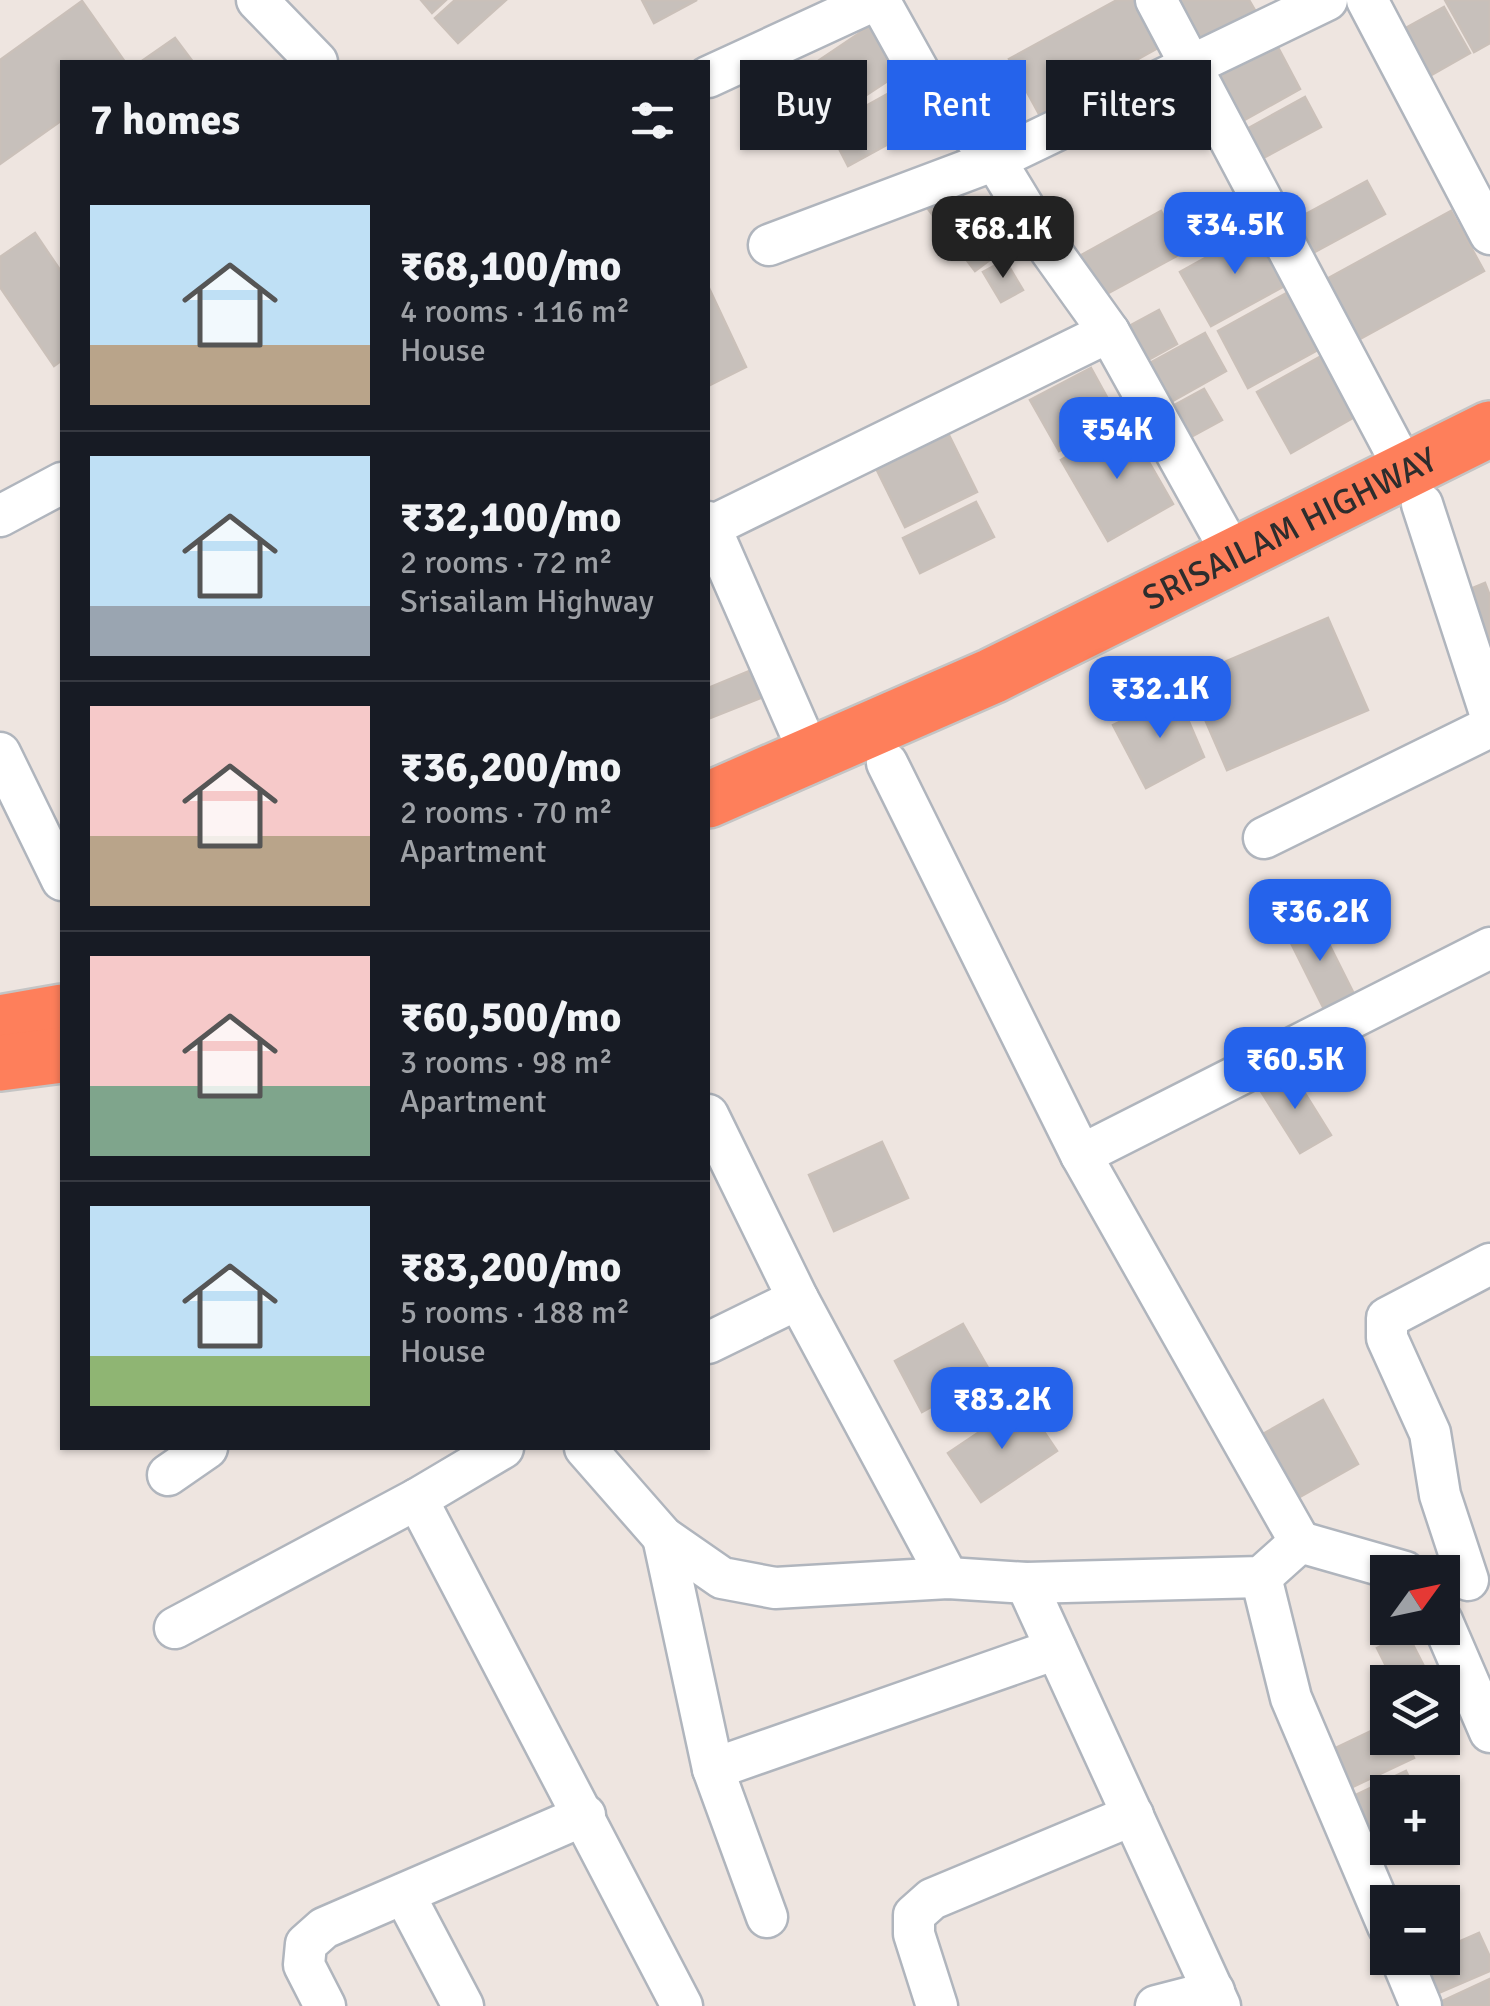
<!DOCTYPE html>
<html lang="en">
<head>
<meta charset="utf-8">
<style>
	body { margin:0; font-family:Signika,sans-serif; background:#20242c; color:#f1f3f6; height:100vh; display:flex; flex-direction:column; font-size:38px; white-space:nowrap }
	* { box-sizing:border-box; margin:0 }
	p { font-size:32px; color:#9ea1a6 }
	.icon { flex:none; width:55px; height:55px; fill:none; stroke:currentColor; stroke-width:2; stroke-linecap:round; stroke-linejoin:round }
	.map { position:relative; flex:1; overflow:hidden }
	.panel { position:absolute; left:60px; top:60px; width:650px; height:1390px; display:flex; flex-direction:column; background:#171b24; border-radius:0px; box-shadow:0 2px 8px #0004 }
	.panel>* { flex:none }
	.banner { position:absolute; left:740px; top:60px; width:600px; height:90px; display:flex; gap:20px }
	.needle { width:65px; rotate:57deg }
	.buttons { position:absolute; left:1370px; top:1555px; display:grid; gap:20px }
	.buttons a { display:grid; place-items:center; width:90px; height:90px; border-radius:0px; background:#171b24; box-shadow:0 2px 8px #0004; font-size:50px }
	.price { position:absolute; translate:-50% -85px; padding:0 22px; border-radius:20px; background:#2563eb; color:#fff; font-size:32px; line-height:65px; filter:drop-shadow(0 2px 5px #0008) }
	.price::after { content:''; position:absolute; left:50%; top:60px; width:30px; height:22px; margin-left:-15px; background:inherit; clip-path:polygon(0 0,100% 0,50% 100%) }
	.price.current { background:#222; color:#fff }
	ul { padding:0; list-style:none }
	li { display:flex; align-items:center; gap:30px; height:250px; padding:0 30px }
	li+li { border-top:2px solid #363941 }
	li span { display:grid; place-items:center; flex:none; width:280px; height:200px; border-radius:0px; color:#555 }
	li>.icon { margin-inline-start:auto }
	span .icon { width:120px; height:120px; fill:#fffc; stroke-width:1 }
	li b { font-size:42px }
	h2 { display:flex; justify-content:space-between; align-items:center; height:120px; padding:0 30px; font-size:42px }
	.pill { padding:0 35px; border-radius:0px; background:#171b24; box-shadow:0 2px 8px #0004; font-size:35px; line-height:90px }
	.pill.current { background:#2563eb; color:#fff }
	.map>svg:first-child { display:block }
</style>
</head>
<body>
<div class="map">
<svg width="1490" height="2006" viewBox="0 0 1490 2006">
	<rect width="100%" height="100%" fill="#eee5e0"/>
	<g fill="#c7c0bb" stroke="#cac0b9" stroke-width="2.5">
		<path d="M421,0H446L432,13Z"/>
		<path d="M455,0H506L458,43L435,18Z"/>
		<path d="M642,0H697L654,23Z"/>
		<path d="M1117,0H1141L1165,44L1039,114L1009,59Z"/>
		<path d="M1166,0H1249L1256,12L1192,47Z"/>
		<path d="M1445,0H1490V43L1474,52Z"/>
		<path d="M82,1L125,62H62V120L0,164V60Z"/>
		<path d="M1444,7L1470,53L1419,82L1393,35Z"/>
		<path d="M870,26L900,73L839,113L809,67Z"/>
		<path d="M1272,36L1300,89L1230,128L1201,75Z"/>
		<path d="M175,38L193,62H143L142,61Z"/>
		<path d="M799,76L820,116L765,145L743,104Z"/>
		<path d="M893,91L914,130L848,166L828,127Z"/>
		<path d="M1305,97L1321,127L1252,164L1236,135Z"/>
		<path d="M951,180L1003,250L975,271L922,201Z"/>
		<path d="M1367,181L1385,214L1298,261L1280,228Z"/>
		<path d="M1161,211L1184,252L1099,298L1076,258Z"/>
		<path d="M1451,211L1484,271L1347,346L1314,286Z"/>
		<path d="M1259,228L1290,283L1211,326L1180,272Z"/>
		<path d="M35,233L62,273V360L54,366L0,287V257Z"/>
		<path d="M1005,260L1023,290L1001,302L983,272Z"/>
		<path d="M708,286L746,367L708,386Z"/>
		<path d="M1294,289L1325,346L1248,388L1218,331Z"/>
		<path d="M1159,310L1177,344L1139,365L1120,331Z"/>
		<path d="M1205,333L1226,371L1169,403L1148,364Z"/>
		<path d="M1325,354L1358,415L1291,453L1257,392Z"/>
		<path d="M1091,368L1119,419L1059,451L1030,400Z"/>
		<path d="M1204,389L1222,420L1187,439L1169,408Z"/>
		<path d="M942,421L977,492L905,527L870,456Z"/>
		<path d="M1126,422L1173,504L1108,541L1061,460Z"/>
		<path d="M976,502L994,537L920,573L903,538Z"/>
		<path d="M1485,583L1490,596V666L1463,592Z"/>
		<path d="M1328,618L1368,710L1227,770L1187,678Z"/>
		<path d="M752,670L763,697L708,719V688Z"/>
		<path d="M1177,694L1204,757L1146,788L1113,725Z"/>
		<path d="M1316,918L1355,996L1325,1011L1286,933Z"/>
		<path d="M1291,1071L1331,1135L1300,1153L1260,1090Z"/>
		<path d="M882,1142L908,1198L834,1231L809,1175Z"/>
		<path d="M963,1324L991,1373L922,1412L895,1361Z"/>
		<path d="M1323,1400L1358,1464L1289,1503L1254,1439Z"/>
		<path d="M1024,1402L1057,1451L981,1502L948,1453Z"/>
		<path d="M1407,1633L1432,1682H1394L1377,1648Z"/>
		<path d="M1388,1723V1738H1404L1414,1758L1346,1790L1327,1752Z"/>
		<path d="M1406,1771L1416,1792H1388V1824L1362,1836L1345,1800Z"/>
		<path d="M1479,1933L1490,1957V1971L1436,1994L1421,1958H1442V1949Z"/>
		<path d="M1490,1979V2006H1442L1440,2002Z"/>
	</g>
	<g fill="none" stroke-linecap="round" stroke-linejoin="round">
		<defs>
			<g id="minor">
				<path d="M257,0L317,62"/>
				<path d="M879,0L923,79L995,160L1046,244L1109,332L1233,555"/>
				<path d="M1156,0L1406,472"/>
				<path d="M1367,0L1490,234"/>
				<path d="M708,77L875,0"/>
				<path d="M769,245L995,160L1327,0"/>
				<path d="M1422,504L1490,713"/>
				<path d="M0,516L62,483"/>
				<path d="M708,522L811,757"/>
				<path d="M710,527L1109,332"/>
				<path d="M0,753L62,880"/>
				<path d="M887,763L1081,1155L1300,1542"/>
				<path d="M1264,838L1490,727"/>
				<path d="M708,1115L798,1299L948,1578"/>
				<path d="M1081,1155L1490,948"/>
				<path d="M708,1343L798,1299"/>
				<path d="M585,1448L663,1537L722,1578L775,1588L948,1578L1026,1583L1261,1577L1300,1542L1405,1572"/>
				<path d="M168,1475L207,1448"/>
				<path d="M417,1499L682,2006"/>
				<path d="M663,1537L713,1769L767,1917"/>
				<path d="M1261,1577L1291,1698L1388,1926"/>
				<path d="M1468,1580L1440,1495L1430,1433L1387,1338V1318L1490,1264"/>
				<path d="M1026,1583L1220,2006"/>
				<path d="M1442,1621L1490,1732"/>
				<path d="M175,1628L417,1499L503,1448"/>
				<path d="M713,1769L1056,1649"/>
				<path d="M404,1894L463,2006"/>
				<path d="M1401,1958L1421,2006"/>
				<path d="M325,2006L304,1965L306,1944L324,1928L585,1815"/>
				<path d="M937,2006L914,1934V1915L932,1899L1133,1815"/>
				<path d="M1156,2006L1214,1991"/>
			</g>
			<g id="highway">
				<path id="s1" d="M708,800L992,676L1490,429"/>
				<path d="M0,1023L62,1012"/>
				<path d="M0,1063L62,1055"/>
			</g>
		</defs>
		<use href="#minor" stroke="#b0b5bd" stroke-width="45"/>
		<use href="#highway" stroke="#c4c4c4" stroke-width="60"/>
		<use href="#minor" stroke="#fff" stroke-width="40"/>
		<use href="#highway" stroke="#fe7f5b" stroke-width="55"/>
	</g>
	<g text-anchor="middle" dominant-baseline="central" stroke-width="8" stroke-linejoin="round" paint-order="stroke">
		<g font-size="35" fill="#2d2d2d" stroke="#fff">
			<text stroke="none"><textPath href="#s1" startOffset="642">SRISAILAM HIGHWAY</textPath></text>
		</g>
	</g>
</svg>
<div class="buttons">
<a><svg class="needle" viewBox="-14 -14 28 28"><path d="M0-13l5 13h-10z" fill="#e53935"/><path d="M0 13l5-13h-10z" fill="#9ea1a6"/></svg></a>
<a><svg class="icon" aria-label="layers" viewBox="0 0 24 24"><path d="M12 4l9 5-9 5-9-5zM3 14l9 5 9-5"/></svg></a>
<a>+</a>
<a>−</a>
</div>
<b class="price" style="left:1235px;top:277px">₹34.5K</b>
<b class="price current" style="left:1003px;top:281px">₹68.1K</b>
<b class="price" style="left:1117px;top:482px">₹54K</b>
<b class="price" style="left:1160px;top:741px">₹32.1K</b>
<b class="price" style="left:1320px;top:964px">₹36.2K</b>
<b class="price" style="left:1295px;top:1112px">₹60.5K</b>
<b class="price" style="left:1002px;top:1452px">₹83.2K</b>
<div class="banner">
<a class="pill">Buy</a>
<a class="pill current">Rent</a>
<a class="pill">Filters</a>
</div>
<section class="panel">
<h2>7 homes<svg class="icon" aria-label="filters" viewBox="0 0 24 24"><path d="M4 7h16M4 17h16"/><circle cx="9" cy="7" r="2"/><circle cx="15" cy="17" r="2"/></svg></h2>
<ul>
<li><span style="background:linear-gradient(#bfe0f5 70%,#b9a48a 0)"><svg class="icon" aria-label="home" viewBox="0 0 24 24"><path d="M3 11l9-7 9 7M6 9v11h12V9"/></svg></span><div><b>₹68,100/mo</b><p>4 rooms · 116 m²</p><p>House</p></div></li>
<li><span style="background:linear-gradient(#bfe0f5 75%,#9aa5b1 0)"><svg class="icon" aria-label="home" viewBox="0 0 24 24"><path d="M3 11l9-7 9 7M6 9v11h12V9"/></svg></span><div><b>₹32,100/mo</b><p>2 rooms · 72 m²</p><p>Srisailam Highway</p></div></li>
<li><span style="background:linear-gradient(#f6c9c9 65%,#b9a48a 0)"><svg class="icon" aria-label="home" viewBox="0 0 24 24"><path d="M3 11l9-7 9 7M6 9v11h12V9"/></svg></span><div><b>₹36,200/mo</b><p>2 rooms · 70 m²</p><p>Apartment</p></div></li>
<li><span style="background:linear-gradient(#f6c9c9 65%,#7fa58c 0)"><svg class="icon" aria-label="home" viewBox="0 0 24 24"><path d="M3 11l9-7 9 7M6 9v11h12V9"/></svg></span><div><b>₹60,500/mo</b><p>3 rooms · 98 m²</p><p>Apartment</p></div></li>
<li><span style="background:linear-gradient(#bfe0f5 75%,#8fb573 0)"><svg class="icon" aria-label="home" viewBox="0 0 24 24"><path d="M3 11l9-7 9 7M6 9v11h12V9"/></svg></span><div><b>₹83,200/mo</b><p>5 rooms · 188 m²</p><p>House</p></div></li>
</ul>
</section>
</div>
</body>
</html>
